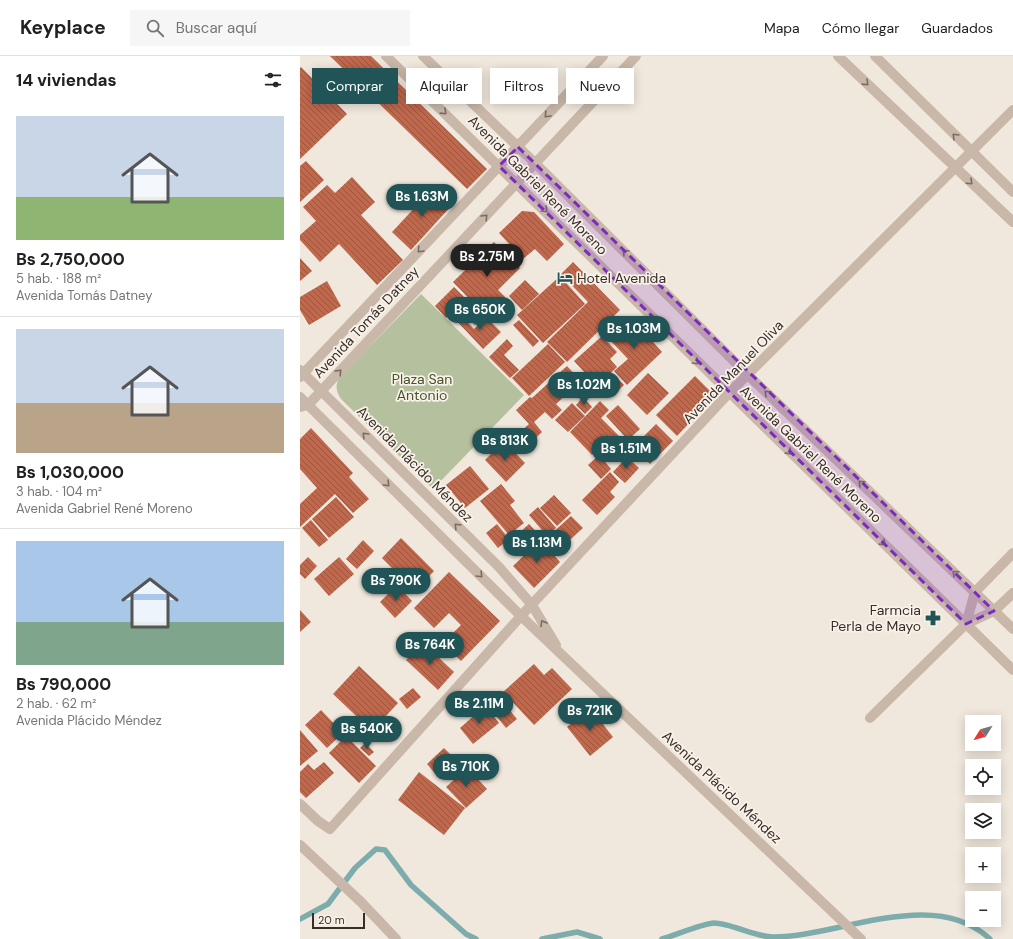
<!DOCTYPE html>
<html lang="es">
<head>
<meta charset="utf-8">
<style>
	body { margin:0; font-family:"DM Sans",sans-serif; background:#f6f6f6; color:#202124; height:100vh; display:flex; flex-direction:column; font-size:15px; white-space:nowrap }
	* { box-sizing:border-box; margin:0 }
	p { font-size:13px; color:#757577 }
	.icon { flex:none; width:22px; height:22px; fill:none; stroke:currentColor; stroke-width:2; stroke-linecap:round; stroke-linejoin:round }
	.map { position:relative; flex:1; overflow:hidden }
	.drawer { display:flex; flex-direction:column; background:#fff; width:300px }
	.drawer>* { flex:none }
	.banner { position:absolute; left:12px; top:12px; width:380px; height:36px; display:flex; gap:8px }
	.needle { width:26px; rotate:233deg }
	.tools { position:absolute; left:665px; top:659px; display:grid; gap:8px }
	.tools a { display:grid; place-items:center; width:36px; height:36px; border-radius:0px; background:#fff; box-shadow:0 2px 10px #0003; font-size:20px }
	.scale { position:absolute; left:12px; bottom:10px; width:53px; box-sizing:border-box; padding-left:4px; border:2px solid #372d29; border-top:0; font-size:11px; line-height:14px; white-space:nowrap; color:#372d29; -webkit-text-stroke:3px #f9f2e9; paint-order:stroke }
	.price { position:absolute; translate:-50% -34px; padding:0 9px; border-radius:14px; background:#205457; color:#fff; font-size:13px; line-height:26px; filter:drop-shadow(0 1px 2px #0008) }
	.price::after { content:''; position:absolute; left:50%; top:24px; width:12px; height:9px; margin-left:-6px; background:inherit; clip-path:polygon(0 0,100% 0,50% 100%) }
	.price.on { background:#222; color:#fff }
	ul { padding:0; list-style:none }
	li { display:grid; align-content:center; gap:8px; height:212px; padding:0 16px }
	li+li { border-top:1px solid #e0e0e0 }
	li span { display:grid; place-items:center; height:124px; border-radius:0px; color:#555 }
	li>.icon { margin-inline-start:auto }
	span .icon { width:72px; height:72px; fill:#fffc; stroke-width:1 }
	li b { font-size:17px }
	h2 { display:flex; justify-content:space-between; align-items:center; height:48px; padding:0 16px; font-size:17px }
	.tag { padding:0 14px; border-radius:0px; background:#fff; box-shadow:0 2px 10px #0003; font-size:14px; line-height:36px }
	.tag.on { background:#205457; color:#fff }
	header { display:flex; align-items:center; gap:24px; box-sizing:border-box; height:56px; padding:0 20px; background:#fff; border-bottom:1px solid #e0e0e0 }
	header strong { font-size:19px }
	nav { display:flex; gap:22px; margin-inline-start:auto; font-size:14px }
	.search { width:280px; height:36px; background:#f6f6f6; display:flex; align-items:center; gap:10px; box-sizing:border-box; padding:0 14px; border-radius:0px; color:#757577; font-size:15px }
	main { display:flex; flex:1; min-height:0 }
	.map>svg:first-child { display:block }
</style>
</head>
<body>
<header>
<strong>Keyplace</strong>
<div class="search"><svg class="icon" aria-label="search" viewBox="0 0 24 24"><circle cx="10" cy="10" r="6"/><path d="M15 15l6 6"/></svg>Buscar aquí</div>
<nav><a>Mapa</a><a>Cómo llegar</a><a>Guardados</a></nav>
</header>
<main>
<section class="drawer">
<h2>14 viviendas<svg class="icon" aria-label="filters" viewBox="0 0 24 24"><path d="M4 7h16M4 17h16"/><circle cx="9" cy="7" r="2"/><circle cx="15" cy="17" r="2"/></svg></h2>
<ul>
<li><span style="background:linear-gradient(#c9d6e8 65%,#8fb573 0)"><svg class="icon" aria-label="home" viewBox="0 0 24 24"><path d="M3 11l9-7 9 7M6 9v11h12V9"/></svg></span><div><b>Bs 2,750,000</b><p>5 hab. · 188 m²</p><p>Avenida Tomás Datney</p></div></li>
<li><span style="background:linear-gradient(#c9d6e8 60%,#b9a48a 0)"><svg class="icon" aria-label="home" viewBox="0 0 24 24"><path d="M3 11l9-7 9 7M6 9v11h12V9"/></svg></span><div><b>Bs 1,030,000</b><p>3 hab. · 104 m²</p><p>Avenida Gabriel René Moreno</p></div></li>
<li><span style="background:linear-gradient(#a9c7e8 65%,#7fa58c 0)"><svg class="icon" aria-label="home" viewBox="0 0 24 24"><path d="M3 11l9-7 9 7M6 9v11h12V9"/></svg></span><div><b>Bs 790,000</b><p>2 hab. · 62 m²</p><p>Avenida Plácido Méndez</p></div></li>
</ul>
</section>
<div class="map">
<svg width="713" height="883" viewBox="0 0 713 883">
	<defs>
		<pattern id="building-back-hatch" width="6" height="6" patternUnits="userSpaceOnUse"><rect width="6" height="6" fill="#c1674b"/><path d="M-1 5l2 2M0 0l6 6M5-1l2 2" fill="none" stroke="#9e553e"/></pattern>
	</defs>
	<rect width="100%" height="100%" fill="#f1e8dd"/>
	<path fill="#b5c09e" d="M121,238L224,339L133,433L41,343C36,335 35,330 39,322Z"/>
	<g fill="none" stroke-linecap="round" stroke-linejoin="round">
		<g stroke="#7dacad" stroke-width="5.5">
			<path d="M0,863L28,848L55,812L76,793L85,794L111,829L166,878L176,883"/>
			<path d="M242,883L277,876L300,883"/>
			<path d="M362,883C373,880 404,867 414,867C430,867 456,881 473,881C539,881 634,830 690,883"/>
		</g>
	</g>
	<g fill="url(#building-back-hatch)">
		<path d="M30,0H71L187,113L167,133Z"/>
		<path d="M1,11L47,58L0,103V12Z"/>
		<path d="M6,105L24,124L0,146V110Z"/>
		<path d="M52,121L75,146L61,159L103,204L77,229L39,188L20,206L0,184V179L16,165L3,151L27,129L35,137Z"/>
		<path d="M134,131L153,148L111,194L92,176Z"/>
		<path d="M222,155L234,156L264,188L247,205L235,193L223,203L199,177Z"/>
		<path d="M194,186L220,212L198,234L205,241L186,260L153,226Z"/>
		<path d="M0,202L12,215L0,225Z"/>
		<path d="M273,206L320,254L267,306L247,286L288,246L261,218Z"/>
		<path d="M260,220L285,248L243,287L217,259Z"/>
		<path d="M225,224L239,238L222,254L209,240Z"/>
		<path d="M27,225L41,250L9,269L0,254V241Z"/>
		<path d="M154,231L166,243L146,262L135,250Z"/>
		<path d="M169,245L184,261L175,269L160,254Z"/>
		<path d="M159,257L174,273L186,261L201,276L183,293L154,262Z"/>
		<path d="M330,261L362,296L327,329L314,315L328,303L308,282Z"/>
		<path d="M219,264L239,285L233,291L213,269Z"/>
		<path d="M302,280L317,296L310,303L317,311L297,330L274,305Z"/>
		<path d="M207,283L213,290L204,299L219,314L210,322L189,301Z"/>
		<path d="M248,288L265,306L229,340L212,322Z"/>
		<path d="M267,310L281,325L256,348L262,354L252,363L245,356L234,366L242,376L226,391L216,380L229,368L216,354L230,341L232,342Z"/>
		<path d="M348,317L369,337L347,359L327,339Z"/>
		<path d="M314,319L324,329L311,341L301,331Z"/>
		<path d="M395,320L415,340L377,380L356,359Z"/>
		<path d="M283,341L292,351L285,358L276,349Z"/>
		<path d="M300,345L309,354L301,362L332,393L322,403L305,386L292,399L270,376Z"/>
		<path d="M272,347L285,360L268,376L255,364Z"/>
		<path d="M318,349L340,373L328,384L306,360Z"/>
		<path d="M356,368L373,385L350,408L333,391Z"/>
		<path d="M11,372L53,417L49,421L69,443L53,457L35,438L0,471V448L17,432L0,413V383Z"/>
		<path d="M204,385L225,407L206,426L185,404Z"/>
		<path d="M299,399L311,413L301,423L288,409Z"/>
		<path d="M327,401L339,412L325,427L313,416Z"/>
		<path d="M170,410L189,433L165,452L146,429Z"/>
		<path d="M310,416L319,426L310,436L315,441L297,459L282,444Z"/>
		<path d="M201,428L215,445L210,449L224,467L209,479L180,445Z"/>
		<path d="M254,439L271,457L257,470L240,452Z"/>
		<path d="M36,441L54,461L29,482L12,463Z"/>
		<path d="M238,451L256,472L247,480L229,459Z"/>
		<path d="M271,460L283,472L262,491L250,479Z"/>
		<path d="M11,464L28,484L19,491L2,472Z"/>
		<path d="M197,468L209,483L198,492L186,477Z"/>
		<path d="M229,468L241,481L230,492L218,478Z"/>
		<path d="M101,482L134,515L115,535L82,502Z"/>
		<path d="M63,484L74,495L57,513L46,503Z"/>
		<path d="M240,484L260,506L234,532L213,510Z"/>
		<path d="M8,501L17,510L5,523L0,518V509Z"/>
		<path d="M39,501L54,518L29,540L14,523Z"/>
		<path d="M149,516L200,565L161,605L143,587L161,569L149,557L134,572L114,552Z"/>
		<path d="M97,529L112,545L95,562L80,546Z"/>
		<path d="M0,554L11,566L0,576Z"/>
		<path d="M123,587L154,616L138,634L106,604Z"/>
		<path d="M234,608L244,619L252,612L272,633L234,669L203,636Z"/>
		<path d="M59,610L98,647L72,675L33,638Z"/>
		<path d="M113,632L121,641L107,653L99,643Z"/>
		<path d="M199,641L217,663L206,672L188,650Z"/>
		<path d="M185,650L199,667L173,688L160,672Z"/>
		<path d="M290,652L313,681L290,700L267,671Z"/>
		<path d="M21,654L43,677L27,692L5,669Z"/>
		<path d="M0,674L18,695L0,710Z"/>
		<path d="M46,680L76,710L59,727L29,697Z"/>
		<path d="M65,687L74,696L69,700L60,692Z"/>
		<path d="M144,692L158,706L140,723L127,708Z"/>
		<path d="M24,706L34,717L6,742L0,736V716L8,708L14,714Z"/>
		<path d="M167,712L187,733L166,752L146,731Z"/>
		<path d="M119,716L165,752L144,779L98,744Z"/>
	</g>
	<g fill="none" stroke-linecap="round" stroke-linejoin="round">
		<g stroke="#c9b8a9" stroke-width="10">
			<path d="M86,0L713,614"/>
			<path d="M123,0L235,107L448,319L713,573"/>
			<path d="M538,0L713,166"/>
			<path d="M575,0L713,136"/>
			<path d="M0,314L199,511L232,549L256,589"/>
			<path d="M0,321L303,0"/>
			<path d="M0,341L221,560L561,883"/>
			<path d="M0,351L8,349L336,0"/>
			<path d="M713,497L675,536L666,568L694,555L713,537"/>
			<path d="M570,662L666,568"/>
			<path d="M0,748L18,765L30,773L221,560L428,338L713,54"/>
			<path d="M0,789L61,846L96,883"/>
		</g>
	</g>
	<defs><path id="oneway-chevron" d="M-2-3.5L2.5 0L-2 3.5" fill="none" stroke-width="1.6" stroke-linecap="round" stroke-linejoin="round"/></defs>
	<g stroke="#796c63">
		<use href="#oneway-chevron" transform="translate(566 27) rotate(44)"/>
		<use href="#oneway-chevron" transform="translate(144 56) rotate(44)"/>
		<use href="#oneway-chevron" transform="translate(247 59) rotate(133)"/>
		<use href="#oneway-chevron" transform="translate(655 80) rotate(-135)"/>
		<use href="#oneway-chevron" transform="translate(670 126) rotate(43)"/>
		<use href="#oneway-chevron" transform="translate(245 154) rotate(45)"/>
		<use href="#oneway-chevron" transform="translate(185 161) rotate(-47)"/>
		<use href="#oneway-chevron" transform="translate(120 194) rotate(133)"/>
		<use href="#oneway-chevron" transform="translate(325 196) rotate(-135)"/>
		<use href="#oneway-chevron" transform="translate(396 306) rotate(45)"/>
		<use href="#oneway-chevron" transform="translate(39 316) rotate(-47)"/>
		<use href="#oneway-chevron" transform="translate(467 337) rotate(-136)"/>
		<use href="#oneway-chevron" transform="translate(65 379) rotate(-135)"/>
		<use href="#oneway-chevron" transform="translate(489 396) rotate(44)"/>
		<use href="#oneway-chevron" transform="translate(561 427) rotate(-136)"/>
		<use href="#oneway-chevron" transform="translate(87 428) rotate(45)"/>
		<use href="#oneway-chevron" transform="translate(157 470) rotate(-135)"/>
		<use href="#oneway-chevron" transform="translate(583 487) rotate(44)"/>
		<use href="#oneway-chevron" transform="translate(655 517) rotate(-136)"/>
		<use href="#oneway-chevron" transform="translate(180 519) rotate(45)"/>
		<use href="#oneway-chevron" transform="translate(243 567) rotate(-121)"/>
	</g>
	<path fill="#7b2cbf" fill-opacity="0.2" stroke="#7b2cbf" stroke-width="3" stroke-dasharray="8 5" stroke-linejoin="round" d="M218,91L694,555L666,568L199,110Z"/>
	<defs>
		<symbol id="hotel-bare" viewBox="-9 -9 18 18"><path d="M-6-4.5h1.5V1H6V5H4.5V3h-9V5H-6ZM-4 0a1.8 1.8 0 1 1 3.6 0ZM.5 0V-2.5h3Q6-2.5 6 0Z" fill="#205457" stroke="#f9f2e9" stroke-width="2.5" paint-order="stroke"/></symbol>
		<symbol id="pharmacy-bare" viewBox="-9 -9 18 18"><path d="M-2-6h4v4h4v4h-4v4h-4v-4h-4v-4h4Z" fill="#205457" stroke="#f9f2e9" stroke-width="2.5" paint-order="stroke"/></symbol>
	</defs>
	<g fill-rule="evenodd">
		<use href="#hotel-bare" x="254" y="211" width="22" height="22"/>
		<use href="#pharmacy-bare" x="622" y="551" width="22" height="22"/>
	</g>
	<g text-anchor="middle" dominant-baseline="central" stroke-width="3.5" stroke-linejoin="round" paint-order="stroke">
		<g font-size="14" fill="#372d29" stroke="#f9f2e9">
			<text transform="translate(238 129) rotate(45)">Avenida Gabriel René Moreno</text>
			<text transform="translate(66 266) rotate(-47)">Avenida Tomás Datney</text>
			<text transform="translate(433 316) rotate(-46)">Avenida Manuel Oliva</text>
			<text transform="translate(511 398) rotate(44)">Avenida Gabriel René Moreno</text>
			<text transform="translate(115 408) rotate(45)">Avenida Plácido Méndez</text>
			<text transform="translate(422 731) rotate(43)">Avenida Plácido Méndez</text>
		</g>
		<g font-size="14" fill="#372d29" stroke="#f9f2e9" text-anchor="start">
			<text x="277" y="222">Hotel Avenida</text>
			<text x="621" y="554" text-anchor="end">Farmcia<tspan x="621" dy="16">Perla de Mayo</tspan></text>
		</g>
		<g font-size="14" fill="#46542e" stroke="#f9f2e9">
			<text x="122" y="323">Plaza San<tspan x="122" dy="16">Antonio</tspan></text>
		</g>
	</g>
</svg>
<div class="tools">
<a><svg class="needle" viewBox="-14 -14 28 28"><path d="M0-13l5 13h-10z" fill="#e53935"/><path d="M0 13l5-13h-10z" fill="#757577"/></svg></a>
<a><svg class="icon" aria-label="locate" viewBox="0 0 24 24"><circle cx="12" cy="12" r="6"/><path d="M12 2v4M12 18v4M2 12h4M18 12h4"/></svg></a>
<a><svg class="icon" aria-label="layers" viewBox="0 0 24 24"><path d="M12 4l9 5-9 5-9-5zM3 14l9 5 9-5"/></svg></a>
<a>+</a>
<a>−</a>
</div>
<div class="scale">20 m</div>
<b class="price" style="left:122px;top:162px">Bs 1.63M</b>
<b class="price on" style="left:187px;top:222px">Bs 2.75M</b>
<b class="price" style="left:180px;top:275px">Bs 650K</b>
<b class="price" style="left:334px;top:294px">Bs 1.03M</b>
<b class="price" style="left:284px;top:350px">Bs 1.02M</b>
<b class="price" style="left:205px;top:406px">Bs 813K</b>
<b class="price" style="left:326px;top:414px">Bs 1.51M</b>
<b class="price" style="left:237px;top:508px">Bs 1.13M</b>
<b class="price" style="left:96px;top:546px">Bs 790K</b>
<b class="price" style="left:130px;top:610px">Bs 764K</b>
<b class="price" style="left:179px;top:669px">Bs 2.11M</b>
<b class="price" style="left:290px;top:676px">Bs 721K</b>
<b class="price" style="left:67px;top:694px">Bs 540K</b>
<b class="price" style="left:166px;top:732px">Bs 710K</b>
<div class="banner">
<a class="tag on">Comprar</a>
<a class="tag">Alquilar</a>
<a class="tag">Filtros</a>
<a class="tag">Nuevo</a>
</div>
</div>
</main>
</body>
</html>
